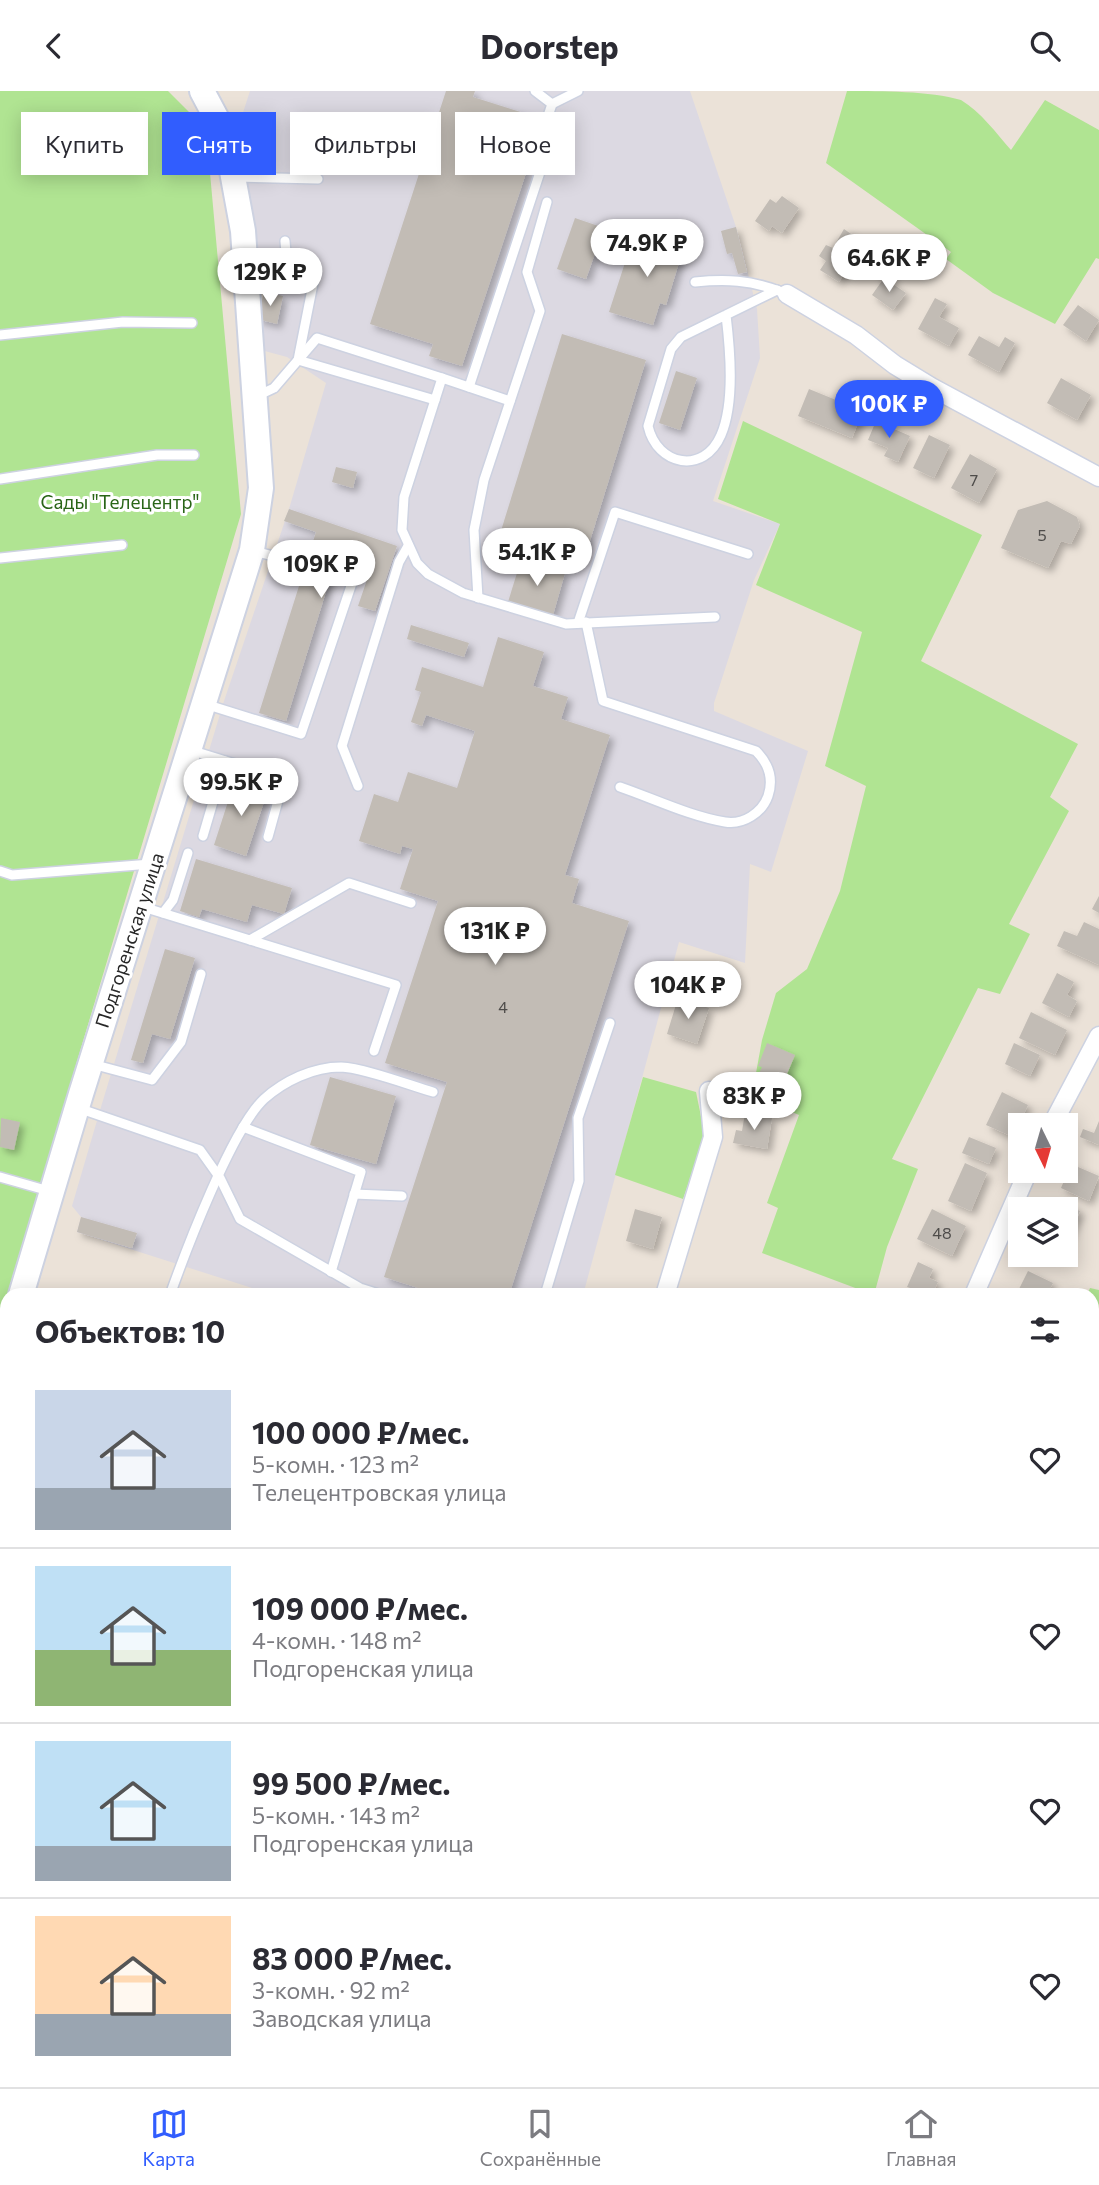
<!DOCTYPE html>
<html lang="ru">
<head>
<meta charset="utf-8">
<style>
	body { margin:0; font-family:Commissioner,sans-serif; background:#f7f7f7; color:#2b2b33; height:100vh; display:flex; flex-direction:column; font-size:26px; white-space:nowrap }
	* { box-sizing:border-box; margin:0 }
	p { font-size:23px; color:#7c7c81 }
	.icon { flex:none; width:38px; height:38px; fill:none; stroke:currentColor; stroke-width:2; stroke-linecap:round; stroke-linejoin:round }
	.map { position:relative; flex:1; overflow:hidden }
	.panel { position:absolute; left:0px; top:1197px; width:1099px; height:800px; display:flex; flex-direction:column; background:#fff; border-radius:21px 21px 0 0; box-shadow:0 4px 18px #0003 }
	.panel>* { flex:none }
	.hud { position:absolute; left:21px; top:21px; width:700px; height:63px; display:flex; gap:14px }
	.needle { width:46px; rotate:175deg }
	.controls { position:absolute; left:1008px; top:1022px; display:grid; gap:14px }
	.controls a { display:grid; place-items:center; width:70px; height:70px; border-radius:0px; background:#fff; box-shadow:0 4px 18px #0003; font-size:35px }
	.price { position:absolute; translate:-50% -60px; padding:0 16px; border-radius:24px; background:#fff; color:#222; font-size:23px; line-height:46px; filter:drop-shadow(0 2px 4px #0008) }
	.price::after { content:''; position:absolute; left:50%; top:42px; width:21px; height:16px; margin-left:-10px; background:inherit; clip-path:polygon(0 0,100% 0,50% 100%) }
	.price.active { background:#315dfe; color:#fff }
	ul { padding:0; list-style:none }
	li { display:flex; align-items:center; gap:21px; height:175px; padding:0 35px }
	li+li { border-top:2px solid #e1e1e2 }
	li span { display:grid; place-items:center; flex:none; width:196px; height:140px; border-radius:0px; color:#555 }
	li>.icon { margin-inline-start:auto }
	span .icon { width:84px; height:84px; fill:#fffc; stroke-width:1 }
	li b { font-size:30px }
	h2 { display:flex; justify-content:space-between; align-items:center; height:84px; padding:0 35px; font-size:30px }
	.pill { padding:0 24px; border-radius:0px; background:#fff; box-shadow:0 4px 18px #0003; font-size:24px; line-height:63px }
	.pill.active { background:#315dfe; color:#fff }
	header { display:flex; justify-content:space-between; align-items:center; height:91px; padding:0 35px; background:#fff; font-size:32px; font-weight:700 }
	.dock { display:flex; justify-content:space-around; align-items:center; height:98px; border-top:2px solid #e1e1e2; background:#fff; font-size:19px; color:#7c7c81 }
	.dock a { display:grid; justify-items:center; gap:4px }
	.dock .active { color:#315dfe }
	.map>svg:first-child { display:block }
</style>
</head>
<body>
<header><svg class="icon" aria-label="back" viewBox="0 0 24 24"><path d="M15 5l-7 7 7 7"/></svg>Doorstep<svg class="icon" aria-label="search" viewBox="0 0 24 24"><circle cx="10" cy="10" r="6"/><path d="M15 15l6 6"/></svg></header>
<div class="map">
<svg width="1099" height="1996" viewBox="0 0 1099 1996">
	<defs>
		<filter id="shadow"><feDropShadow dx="4.5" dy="4.5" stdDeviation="3.5" flood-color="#0004"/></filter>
	</defs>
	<rect width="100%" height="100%" fill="#ebe2d8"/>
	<path fill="#dcd9e2" d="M250,0H690L736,136L757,218L760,267L713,410L780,433L754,489L714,612V620L808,660L771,781L750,773L745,872L679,851L583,1204H274L77,1141L81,1126L72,1115L101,1016L224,610L289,418L326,292L287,266L261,259L257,228L264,201L247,99L249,73L235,46Z"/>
	<g fill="#b0e492">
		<path d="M0,0H168L206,38L241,423L7,1204L0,1297Z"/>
		<path d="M847,0C882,0 930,0 961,9C981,21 996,42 1011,59L1045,9L1099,39V168L1096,167L1055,233L993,202L946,168L951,161L826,72Z"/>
		<path d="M743,330L982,444L921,570L1078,653L1050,706L1069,720L1009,833L1030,843L1000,903L978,897L892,1068L918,1078L887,1156L874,1204L762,1162L778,1117L767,1112L799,1024L752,1004L762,949L776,902L807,878L840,800L866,695L825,675L862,541L756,494L780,433L718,408Z"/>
		<path d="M643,986L696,1001L705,1045L683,1108L615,1084Z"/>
		<path d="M1090,1197L1099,1199V1504L1092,1522V1204H1087Z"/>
		<path d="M0,1336L7,1370V1990H142L143,1996H0Z"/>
		<path d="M480,1990H612L610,1996H478Z"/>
		<path d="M815,1990H927L941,1996H813Z"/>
	</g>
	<g fill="#c2bcb5" filter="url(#shadow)">
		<path d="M446,0H475L473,6L530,24L522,48L536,52L462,275L429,265L433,253L370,233Z"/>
		<path d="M782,105L799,117L782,142L772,135L769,140L755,130L770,108L776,112Z"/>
		<path d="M575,127L604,137L586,188L557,178Z"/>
		<path d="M736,136L747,181L738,183L732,162L727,163L721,140Z"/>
		<path d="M844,138L854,145L846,158L855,164L839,191L820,179L826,170L819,165L826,154L833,157Z"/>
		<path d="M669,144L686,149L666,214L660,212L653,234L609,221L633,147L665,157Z"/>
		<path d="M884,187L906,202L893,219L872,204Z"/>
		<path d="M264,201L283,205L277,233L257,228Z"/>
		<path d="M935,207L947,213L939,226L959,237L949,255L918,238Z"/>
		<path d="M1078,214L1099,229L1086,250L1063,234Z"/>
		<path d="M562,243L646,269L584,469L500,443Z"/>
		<path d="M979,245L999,256L1005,246L1015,252L999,281L968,264Z"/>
		<path d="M676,280L697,287L680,339L659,332Z"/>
		<path d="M1061,287L1091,304L1077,329L1047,312Z"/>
		<path d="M809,298L863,320L852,347L798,325Z"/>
		<path d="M876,330L910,345L898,371L884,365L888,357L868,349Z"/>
		<path d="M929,344L950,354L934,387L913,377Z"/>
		<path d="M970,363L997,378L979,412L951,397Z"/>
		<path d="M336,376L357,381L353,397L332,391Z"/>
		<path d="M1047,410L1077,426L1080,435L1071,453L1061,450L1048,477L1001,457L1018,419Z"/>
		<path d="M289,418L397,455L375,520L358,515L371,477L337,465L286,630L259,622L316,441L284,430Z"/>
		<path d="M521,469L565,482L553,524L508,511Z"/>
		<path d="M411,534L469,552L464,566L407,548Z"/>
		<path d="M498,546L544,561L533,595L568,606L561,628L610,644L565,784L579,788L572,812L629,830L509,1204H440L384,1186L447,991L385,972L438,810L400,798L413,758L402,755L400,763L359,750L374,703L398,711L408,681L457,697L475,640L426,624L422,635L411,631L421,601L415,599L422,576L483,596Z"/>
		<path d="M235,689L268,699L246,765L214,754Z"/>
		<path d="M196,768L292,797L284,823L252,814L247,831L202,818L199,826L180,820Z"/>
		<path d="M1099,805V822L1092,818Z"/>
		<path d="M1084,831L1099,838V874L1057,855L1064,840L1077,845Z"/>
		<path d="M165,858L195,867L170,948L152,943L143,972L131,969Z"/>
		<path d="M1057,882L1074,891L1067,904L1077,910L1069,926L1042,912Z"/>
		<path d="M678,907L709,917L697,953L667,943Z"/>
		<path d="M1031,921L1067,939L1055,964L1019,947Z"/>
		<path d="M767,952L795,964L781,997L757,987L762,976L758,975Z"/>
		<path d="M1014,952L1040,964L1030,985L1005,973Z"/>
		<path d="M330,986L396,1005L376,1073L310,1054Z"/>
		<path d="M1002,1001L1028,1014L1013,1046L986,1034Z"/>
		<path d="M745,1022L772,1027L767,1058L733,1052L736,1039L742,1040Z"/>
		<path d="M1,1027L20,1031L14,1059L0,1056Z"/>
		<path d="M1099,1030V1054L1080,1046L1083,1038L1094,1042Z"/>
		<path d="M969,1046L996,1057L989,1073L962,1062Z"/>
		<path d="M965,1072L987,1082L971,1120L948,1110Z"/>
		<path d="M1071,1073L1099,1085L1089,1110L1061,1097Z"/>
		<path d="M1056,1109L1080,1120L1066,1151V1118H1052Z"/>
		<path d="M635,1118L662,1126L653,1158L626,1150Z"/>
		<path d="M932,1118L966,1135L952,1165L917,1148Z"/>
		<path d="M81,1126L137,1142L132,1157L77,1141Z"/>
		<path d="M918,1171L933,1178L929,1187L938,1191L932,1204L907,1196Z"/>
		<path d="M1028,1180L1053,1192L1047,1204H1016Z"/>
		<path d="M1092,1630L1099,1633V1660L1092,1658Z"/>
		<path d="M1092,1973L1099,1975V1996H1071L1073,1990H1092Z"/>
		<path d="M182,1990H201L203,1996H184Z"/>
		<path d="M231,1990H251L250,1996L230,1995Z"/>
		<path d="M280,1990H314L312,1996H279Z"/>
		<path d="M652,1990L668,1995V1996H650Z"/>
	</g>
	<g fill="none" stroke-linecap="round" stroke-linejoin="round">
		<defs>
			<g id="lane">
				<path d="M552,13L578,0"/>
				<path d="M235,86L318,88"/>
				<path d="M285,150L287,173L307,179L313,193L298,269L435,309"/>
				<path d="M695,191C726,188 750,189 779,200"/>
				<path d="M726,224C730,258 735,311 721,344C704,384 657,375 648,335L671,258L681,246L777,199"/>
				<path d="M0,244L123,231L192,232"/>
				<path d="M442,287L510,310"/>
				<path d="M469,296L544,69L543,40L552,13L535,0"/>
				<path d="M257,305L274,297L317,247L442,287L404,406L402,439L417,472L428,483L463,502L566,533L715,526"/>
				<path d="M0,388L157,364H194"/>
				<path d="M254,460L297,471"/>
				<path d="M0,467L122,454"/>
				<path d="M478,507L474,439L484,389L540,220L527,181L547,111"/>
				<path d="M586,531L603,610L756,660C768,672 774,687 768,705C762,722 743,734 725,731C692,726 652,707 620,696"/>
				<path d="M578,532L615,421L748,463"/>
				<path d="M205,613L301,643L352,492"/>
				<path d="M190,659L284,688L268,746"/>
				<path d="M358,695L342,655L399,471L408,455"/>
				<path d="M203,745L225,670"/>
				<path d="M0,780L12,784L151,773"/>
				<path d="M143,816L250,849L349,792L411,812"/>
				<path d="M163,822L173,809L188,762"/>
				<path d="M250,849L396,894L374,960"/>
				<path d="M92,973L152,989L181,951L201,883"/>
				<path d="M78,1017L200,1059L220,1087L240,1128L360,1197L382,1204"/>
				<path d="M243,1036L361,1081L331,1181"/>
				<path d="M0,1086L49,1100"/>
				<path d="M354,1103L402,1105"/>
				<path d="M170,1204C186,1159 232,1038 264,1008C284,990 313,976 341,976C364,977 409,994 433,1001"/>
				<path d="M545,1204L579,1090L578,1027L610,932"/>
				<path d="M0,1493L7,1491"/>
				<path d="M0,1881L7,1882"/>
				<path d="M260,1996L262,1990"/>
				<path d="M363,1996L364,1990"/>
			</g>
			<g id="street">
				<path d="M787,203L856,244L895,274L931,296L1099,386"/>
				<path d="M1052,1034L1099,945"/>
				<path d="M665,1204L713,1046L709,1000"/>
				<path d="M974,1204L1028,1080"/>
				<path d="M1092,1741L1099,1726"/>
				<path d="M212,1990L213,1996"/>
				<path d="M419,1996L429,1990"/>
				<path d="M705,1996L706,1990"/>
				<path d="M999,1996L1002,1990"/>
			</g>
			<g id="secondary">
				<path d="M21,1204L81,1003L252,459L261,397L243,140L231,75L219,32L202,0"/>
				<path d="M152,1990L153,1996"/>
			</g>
		</defs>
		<use href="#lane" stroke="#cdd2e1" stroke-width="12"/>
		<use href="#street" stroke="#cdd2e1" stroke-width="21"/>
		<use href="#secondary" stroke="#cdd2e1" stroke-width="28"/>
		<use href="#lane" stroke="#fff" stroke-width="9"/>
		<use href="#street" stroke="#fff" stroke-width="18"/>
		<use href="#secondary" stroke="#fff" stroke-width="24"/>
	</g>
	<g text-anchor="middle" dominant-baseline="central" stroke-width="6" stroke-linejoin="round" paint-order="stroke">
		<g font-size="16" fill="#4e4c4a">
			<text x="974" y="388">7</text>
			<text x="1042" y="443">5</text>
			<text x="503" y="915">4</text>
			<text x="942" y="1141">48</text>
		</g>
		<g font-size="19" fill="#296517" stroke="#fff">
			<text x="120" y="410">Сады "Телецентр"</text>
		</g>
		<g font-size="19" fill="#272727" stroke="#fff">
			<text transform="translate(129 849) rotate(-72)">Подгоренская улица</text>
		</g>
	</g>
</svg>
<div class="controls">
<a><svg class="needle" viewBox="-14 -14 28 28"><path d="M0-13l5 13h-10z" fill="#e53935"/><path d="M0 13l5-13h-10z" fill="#7c7c81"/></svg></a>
<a><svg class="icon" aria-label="layers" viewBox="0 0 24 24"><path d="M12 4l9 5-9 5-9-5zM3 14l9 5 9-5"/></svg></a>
</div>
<b class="price" style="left:647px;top:188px">74.9K ₽</b>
<b class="price" style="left:889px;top:203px">64.6K ₽</b>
<b class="price" style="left:270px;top:217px">129K ₽</b>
<b class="price active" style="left:889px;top:349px">100K ₽</b>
<b class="price" style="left:537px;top:497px">54.1K ₽</b>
<b class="price" style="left:321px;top:509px">109K ₽</b>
<b class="price" style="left:241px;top:727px">99.5K ₽</b>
<b class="price" style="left:495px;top:876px">131K ₽</b>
<b class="price" style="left:688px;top:930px">104K ₽</b>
<b class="price" style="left:754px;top:1041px">83K ₽</b>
<div class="hud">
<a class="pill">Купить</a>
<a class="pill active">Снять</a>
<a class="pill">Фильтры</a>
<a class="pill">Новое</a>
</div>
<section class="panel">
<h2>Объектов: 10<svg class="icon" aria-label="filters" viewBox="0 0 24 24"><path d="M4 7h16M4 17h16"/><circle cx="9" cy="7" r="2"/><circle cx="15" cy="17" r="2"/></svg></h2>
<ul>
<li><span style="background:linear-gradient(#c9d6e8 70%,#9aa5b1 0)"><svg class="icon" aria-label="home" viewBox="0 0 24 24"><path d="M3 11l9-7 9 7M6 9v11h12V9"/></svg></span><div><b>100 000 ₽/мес.</b><p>5-комн. · 123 m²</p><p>Телецентровская улица</p></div><svg class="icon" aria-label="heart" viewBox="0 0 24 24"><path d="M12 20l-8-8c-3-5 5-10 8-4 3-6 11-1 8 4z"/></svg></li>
<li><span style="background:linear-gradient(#bfe0f5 60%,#8fb573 0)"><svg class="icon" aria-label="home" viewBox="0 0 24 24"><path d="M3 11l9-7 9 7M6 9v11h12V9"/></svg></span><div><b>109 000 ₽/мес.</b><p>4-комн. · 148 m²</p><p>Подгоренская улица</p></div><svg class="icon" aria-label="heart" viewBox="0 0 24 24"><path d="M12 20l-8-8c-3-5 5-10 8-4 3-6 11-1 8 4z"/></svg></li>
<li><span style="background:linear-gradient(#bfe0f5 75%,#9aa5b1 0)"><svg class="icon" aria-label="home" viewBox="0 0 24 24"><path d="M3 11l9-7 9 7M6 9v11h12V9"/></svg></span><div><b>99 500 ₽/мес.</b><p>5-комн. · 143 m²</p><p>Подгоренская улица</p></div><svg class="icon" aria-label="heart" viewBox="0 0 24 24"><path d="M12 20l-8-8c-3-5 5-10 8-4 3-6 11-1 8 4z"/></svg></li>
<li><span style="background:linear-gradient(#ffd9b3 70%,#9aa5b1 0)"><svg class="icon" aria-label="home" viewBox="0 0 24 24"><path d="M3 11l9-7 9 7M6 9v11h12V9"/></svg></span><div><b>83 000 ₽/мес.</b><p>3-комн. · 92 m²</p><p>Заводская улица</p></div><svg class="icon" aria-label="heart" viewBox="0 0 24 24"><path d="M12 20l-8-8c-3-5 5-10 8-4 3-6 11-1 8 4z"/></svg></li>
</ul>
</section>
</div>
<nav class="dock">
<a class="active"><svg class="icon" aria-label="map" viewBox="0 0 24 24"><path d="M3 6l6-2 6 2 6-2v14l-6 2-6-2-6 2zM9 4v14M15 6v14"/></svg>Карта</a>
<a><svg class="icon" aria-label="saved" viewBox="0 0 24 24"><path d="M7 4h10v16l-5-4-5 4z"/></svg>Сохранённые</a>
<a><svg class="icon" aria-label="home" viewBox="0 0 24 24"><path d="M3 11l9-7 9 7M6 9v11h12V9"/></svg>Главная</a>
</nav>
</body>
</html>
